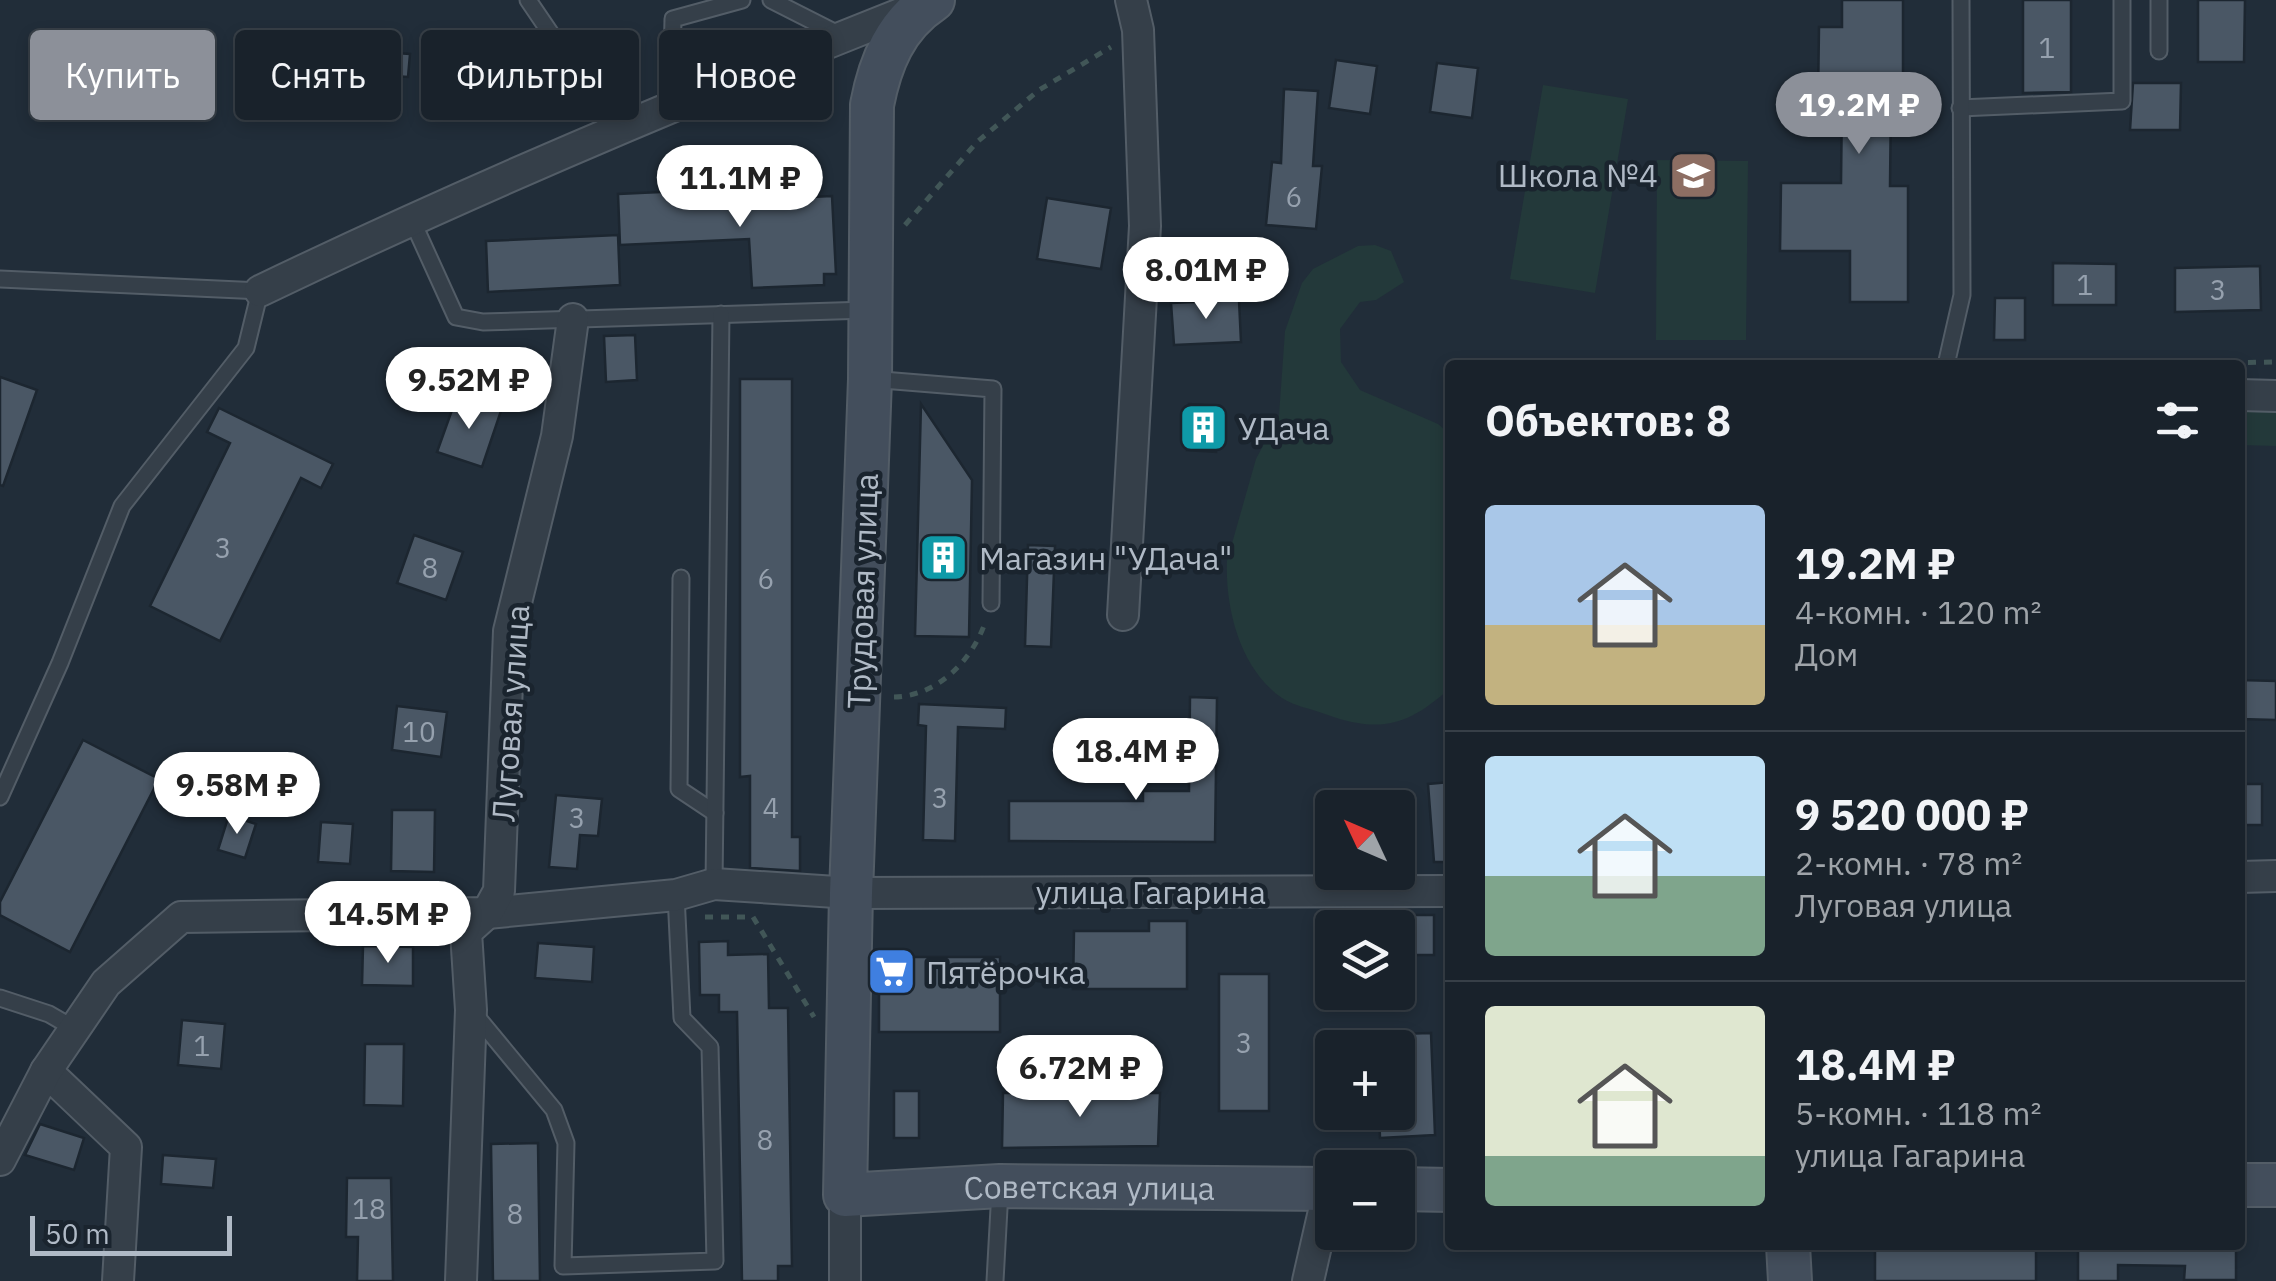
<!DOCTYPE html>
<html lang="ru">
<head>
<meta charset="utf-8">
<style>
	body { margin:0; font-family:"IBM Plex Sans",sans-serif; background:#262f37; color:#f1f3f6; height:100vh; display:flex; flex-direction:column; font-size:38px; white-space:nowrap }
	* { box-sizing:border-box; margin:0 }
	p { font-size:32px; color:#9fa4a9 }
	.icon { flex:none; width:55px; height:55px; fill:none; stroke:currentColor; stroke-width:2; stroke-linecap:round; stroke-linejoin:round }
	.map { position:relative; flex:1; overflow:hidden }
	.sheet { position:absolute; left:1445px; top:360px; width:800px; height:890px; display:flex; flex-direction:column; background:#19222b; border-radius:10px; box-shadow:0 5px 15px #0003,0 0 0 2px #373f47 }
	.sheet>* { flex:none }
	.banner { position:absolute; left:30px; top:30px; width:950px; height:90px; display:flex; gap:20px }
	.needle { width:65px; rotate:314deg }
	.tools { position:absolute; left:1315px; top:790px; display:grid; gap:20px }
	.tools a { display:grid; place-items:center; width:100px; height:100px; border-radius:10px; background:#19222b; box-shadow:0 5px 15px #0003,0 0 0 2px #373f47; font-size:50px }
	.scale { position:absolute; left:30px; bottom:25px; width:202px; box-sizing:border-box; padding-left:10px; border:5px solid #b0bac6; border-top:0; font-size:28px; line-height:35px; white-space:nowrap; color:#b0bac6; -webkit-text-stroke:8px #1a242e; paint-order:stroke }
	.price { position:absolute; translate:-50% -85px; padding:0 22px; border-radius:35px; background:#fff; color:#222; font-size:32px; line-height:65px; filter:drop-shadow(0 2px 5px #0008) }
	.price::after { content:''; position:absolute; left:50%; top:60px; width:30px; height:22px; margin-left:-15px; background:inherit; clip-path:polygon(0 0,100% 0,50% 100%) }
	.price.current { background:#8c9099; color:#fff }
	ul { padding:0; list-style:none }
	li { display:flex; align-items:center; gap:30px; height:250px; padding:0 40px }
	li+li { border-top:2px solid #373f47 }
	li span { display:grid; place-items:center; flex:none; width:280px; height:200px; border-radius:10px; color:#555 }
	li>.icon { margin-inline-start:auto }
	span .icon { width:120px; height:120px; fill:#fffc; stroke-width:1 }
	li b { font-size:42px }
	h2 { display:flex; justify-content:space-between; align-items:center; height:120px; padding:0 40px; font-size:42px }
	.tag { padding:0 35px; border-radius:10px; background:#19222b; box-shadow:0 5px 15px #0003,0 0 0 2px #373f47; font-size:35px; line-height:90px }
	.tag.current { background:#8c9099; color:#fff }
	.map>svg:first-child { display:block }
</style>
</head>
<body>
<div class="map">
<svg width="2276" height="1281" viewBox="0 0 2276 1281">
	<rect width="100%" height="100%" fill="#212d39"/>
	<g fill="#23393a">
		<path d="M1543,85L1628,99L1595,293L1510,279Z"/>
		<path d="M1657,160L1748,161L1746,340H1656Z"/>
		<path d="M1375,245L1391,251L1404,282L1376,300L1360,302L1340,329L1341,362L1360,390L1438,424L1450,434V688C1408,726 1380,734 1325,714C1312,709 1294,706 1282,698C1240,669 1225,608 1227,561L1256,459L1279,415L1285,331L1302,283L1313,269L1358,246Z"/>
		<path d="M2240,406L2276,407V446L2240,445Z"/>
	</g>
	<g fill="#4a5765" stroke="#1c2630" stroke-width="2.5">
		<path d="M1842,0H1903V100H1891L1890,186H1908V302H1850V251H1780L1781,183H1841L1842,99H1818L1819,27H1842Z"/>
		<path d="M2023,0H2071V92L2023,93Z"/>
		<path d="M2198,0H2245L2244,62H2198Z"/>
		<path d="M382,52L410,54L408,77L380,75Z"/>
		<path d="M1336,60L1377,66L1370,114L1329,108Z"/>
		<path d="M1437,63L1478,68L1472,118L1430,112Z"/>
		<path d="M2133,83H2181L2180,130H2130Z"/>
		<path d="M1284,89L1318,91L1313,166H1322L1316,229L1266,225L1272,162L1281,163Z"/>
		<path d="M747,188V200L832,196L836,274H824V285L752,288L749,239L620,245L618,194Z"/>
		<path d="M1047,198L1111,208L1101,269L1037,259Z"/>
		<path d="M618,235L620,285L488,292L486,241Z"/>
		<path d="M2053,263L2116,264V305H2053Z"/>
		<path d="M2260,266L2261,310L2175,312V268Z"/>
		<path d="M1995,298H2025V340H1994Z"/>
		<path d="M1239,300L1241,342L1174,345L1171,303Z"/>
		<path d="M635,335L637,380L606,382L604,336Z"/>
		<path d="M0,377L37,390L3,486L0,485Z"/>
		<path d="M740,379H792V837H800V871L750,868V776L740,777Z"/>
		<path d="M457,396L501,411L482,467L437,452Z"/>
		<path d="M921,404L972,480L969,637L915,636Z"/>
		<path d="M1189,404L1219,406L1216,452L1187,450Z"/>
		<path d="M219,408L333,464L321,488L301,478L220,641L150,606L230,443L207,432Z"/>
		<path d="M414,535L463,552L446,600L397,583Z"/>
		<path d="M1028,545L1055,546L1051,647L1025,646Z"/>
		<path d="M2240,680L2276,681V720L2240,719Z"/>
		<path d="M1190,697L1217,698L1215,842L1009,841V801H1143V791H1189Z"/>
		<path d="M919,704L1006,708L1005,729L958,727L955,841L923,840L926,726L918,725Z"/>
		<path d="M397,706L447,712L441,757L392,750Z"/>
		<path d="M83,740L159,779L70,952L0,915V902Z"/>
		<path d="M1450,782V862H1434L1428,784Z"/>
		<rect x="2240" y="784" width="22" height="41"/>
		<path d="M556,795L602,799L598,836L580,835L577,869L549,867Z"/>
		<path d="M392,810H435L434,872L391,871Z"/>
		<path d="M229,815L256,824L245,858L218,850Z"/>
		<path d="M321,822L353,824L350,864L318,862Z"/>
		<rect x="1405" y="915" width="29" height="40"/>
		<path d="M1149,921H1187V989H1073L1074,931H1149Z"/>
		<path d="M728,941V955L768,954L769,1008H788L792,1266H778V1281H742L737,1012H719V995H700L699,942Z"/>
		<path d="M538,943L594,947L592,982L535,978Z"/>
		<path d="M363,946L413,947V986L362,985Z"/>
		<rect x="879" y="957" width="121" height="75"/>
		<rect x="1219" y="974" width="50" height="137"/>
		<path d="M182,1020L225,1024L221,1069L178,1065Z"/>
		<path d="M1431,1033L1435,1135L1380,1138L1379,1112H1398V1034Z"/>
		<path d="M365,1044H404L403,1106L364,1105Z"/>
		<rect x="894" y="1091" width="25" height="47"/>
		<path d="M1003,1093H1160L1158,1146L1002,1148Z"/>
		<path d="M40,1124L84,1138L74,1170L25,1155Z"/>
		<path d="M538,1143L540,1281H493L491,1144Z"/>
		<path d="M163,1155L216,1159L213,1188L161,1184Z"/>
		<path d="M347,1178H391L393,1281H357L358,1237H346Z"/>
		<rect x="1875" y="1245" width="161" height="36"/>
		<path d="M2078,1245H2236V1280H2184L2185,1266L2118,1265V1281H2078Z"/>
	</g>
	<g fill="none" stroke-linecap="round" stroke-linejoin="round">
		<defs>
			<g id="lane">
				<path d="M528,0L581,78L611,131"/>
				<path d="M771,0L840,35"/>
				<path d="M2159,51V0"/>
				<path d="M671,106L673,19L742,0"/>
				<path d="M1960,108L2122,101V0"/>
				<path d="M411,218L456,317L483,322L868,310"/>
				<path d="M0,279L260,291L246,348L122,506L60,663L0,797"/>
				<path d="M1946,365L1962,295L1961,0"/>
				<path d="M870,379L993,389L991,603"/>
				<path d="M681,578L679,789L715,813"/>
				<path d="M714,884L721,314"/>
				<path d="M0,998L49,1014L75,1029"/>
				<path d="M473,1012L554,1110L566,1143L563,1266L715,1261L710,1047L682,1018L676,895"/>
				<path d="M995,1281L1000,1190"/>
			</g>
			<g id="street">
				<path d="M260,291C476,187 695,95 918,7"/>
				<path d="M2240,395L2276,396"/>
				<path d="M1123,615L1145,226L1138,30L1131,0"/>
				<path d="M2240,877L2276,876"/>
				<path d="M46,1071L126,1147L118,1281"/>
				<path d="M0,1160L46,1071L106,983L181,917L487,913L676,895L714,884L851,893L1450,891"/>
				<path d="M845,1195V1281"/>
				<path d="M461,1281L471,1010L466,932L487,913L499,891L509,631L557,436L573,319"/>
				<path d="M1308,1281L1329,1189"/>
			</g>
			<g id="secondary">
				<path id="s1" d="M933,0C895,25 880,63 872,105L870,379L851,893L845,1195L1000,1186L1332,1189"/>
				<path d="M2240,1185H2276"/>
				<path d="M1398,1189L1450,1190"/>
				<path d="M1788,1245L1790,1281"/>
			</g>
		</defs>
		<use href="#lane" stroke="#535d67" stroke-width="19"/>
		<use href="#street" stroke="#535d67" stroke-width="34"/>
		<use href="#secondary" stroke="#535d67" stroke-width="46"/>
		<g stroke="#415657" stroke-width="5" stroke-dasharray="8 8" stroke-linecap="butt">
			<path d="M905,225L977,142L1039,90L1111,47"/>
			<path d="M2088,365L2276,362"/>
			<path d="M894,697C938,696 973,660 986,620"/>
			<path d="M705,917H749"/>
			<path d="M753,917L814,1017"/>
		</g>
		<use href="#lane" stroke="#353f49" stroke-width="15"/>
		<use href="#street" stroke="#353f49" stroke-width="30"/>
		<use href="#secondary" stroke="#434e5c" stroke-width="42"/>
	</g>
	<defs>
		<symbol id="school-square" viewBox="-11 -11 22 22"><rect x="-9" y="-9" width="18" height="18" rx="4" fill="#8d6e63" stroke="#1a242e"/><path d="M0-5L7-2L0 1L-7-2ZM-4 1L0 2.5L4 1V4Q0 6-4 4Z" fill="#fff"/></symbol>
		<symbol id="building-square" viewBox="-11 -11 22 22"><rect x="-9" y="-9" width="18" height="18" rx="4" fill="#0f9aa8" stroke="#1a242e"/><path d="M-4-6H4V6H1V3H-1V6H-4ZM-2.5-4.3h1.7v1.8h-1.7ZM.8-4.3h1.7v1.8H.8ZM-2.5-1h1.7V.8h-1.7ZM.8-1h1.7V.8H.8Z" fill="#fff"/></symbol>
		<symbol id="supermarket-square" viewBox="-11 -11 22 22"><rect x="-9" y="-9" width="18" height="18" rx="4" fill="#3f7fe0" stroke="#1a242e"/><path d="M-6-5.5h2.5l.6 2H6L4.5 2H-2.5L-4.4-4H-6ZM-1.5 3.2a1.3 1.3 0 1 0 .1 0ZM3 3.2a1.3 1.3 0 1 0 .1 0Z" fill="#fff"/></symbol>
	</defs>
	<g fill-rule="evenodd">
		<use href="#school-square" x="1666" y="148" width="55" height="55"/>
		<use href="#building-square" x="1176" y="400" width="55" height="55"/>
		<use href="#building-square" x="916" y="530" width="55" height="55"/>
		<use href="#supermarket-square" x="864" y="944" width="55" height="55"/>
	</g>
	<g text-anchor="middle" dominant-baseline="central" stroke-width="9" stroke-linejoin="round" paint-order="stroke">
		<g font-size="28" fill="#96a1ae">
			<text x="2047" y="47">1</text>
			<text x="1294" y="196">6</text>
			<text x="2085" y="284">1</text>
			<text x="2218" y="289">3</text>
			<text x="223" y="547">3</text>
			<text x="430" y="567">8</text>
			<text x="766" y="578">6</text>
			<text x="419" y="731">10</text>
			<text x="940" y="797">3</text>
			<text x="771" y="807">4</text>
			<text x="577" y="817">3</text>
			<text x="1244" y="1042">3</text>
			<text x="202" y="1045">1</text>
			<text x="765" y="1139">8</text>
			<text x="369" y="1208">18</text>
			<text x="515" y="1213">8</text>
		</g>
		<g font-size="32" fill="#b0bac6" stroke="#1a242e" text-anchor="start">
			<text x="1658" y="175" text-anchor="end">Школа №4</text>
			<text x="1238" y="428">УДача</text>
			<text x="979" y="558">Магазин "УДача"</text>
			<text x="926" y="972">Пятёрочка</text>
		</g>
		<g font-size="32" fill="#b0bac6" stroke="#1a242e">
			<text transform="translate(862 591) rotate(-88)">Трудовая улица</text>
			<text transform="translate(510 713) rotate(-86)">Луговая улица</text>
			<text x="1151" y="892">улица Гагарина</text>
			<text stroke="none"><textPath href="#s1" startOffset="1460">Советская улица</textPath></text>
		</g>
	</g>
</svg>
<div class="tools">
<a><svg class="needle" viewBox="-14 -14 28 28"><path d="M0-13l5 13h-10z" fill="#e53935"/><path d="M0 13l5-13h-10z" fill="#9fa4a9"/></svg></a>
<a><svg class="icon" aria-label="layers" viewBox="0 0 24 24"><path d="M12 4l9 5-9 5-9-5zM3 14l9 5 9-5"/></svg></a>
<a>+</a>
<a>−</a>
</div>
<div class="scale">50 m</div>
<b class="price current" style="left:1859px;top:157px">19.2M ₽</b>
<b class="price" style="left:740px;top:230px">11.1M ₽</b>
<b class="price" style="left:1206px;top:322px">8.01M ₽</b>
<b class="price" style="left:469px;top:432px">9.52M ₽</b>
<b class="price" style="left:1136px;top:803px">18.4M ₽</b>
<b class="price" style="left:237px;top:837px">9.58M ₽</b>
<b class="price" style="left:388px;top:966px">14.5M ₽</b>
<b class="price" style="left:1080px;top:1120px">6.72M ₽</b>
<div class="banner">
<a class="tag current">Купить</a>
<a class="tag">Снять</a>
<a class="tag">Фильтры</a>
<a class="tag">Новое</a>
</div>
<section class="sheet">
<h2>Объектов: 8<svg class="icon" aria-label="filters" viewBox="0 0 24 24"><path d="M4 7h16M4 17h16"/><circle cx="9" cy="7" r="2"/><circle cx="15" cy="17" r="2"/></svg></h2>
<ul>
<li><span style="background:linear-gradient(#a9c7e8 60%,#c2b280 0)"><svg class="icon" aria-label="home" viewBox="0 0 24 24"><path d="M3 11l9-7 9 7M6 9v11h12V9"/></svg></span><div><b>19.2M ₽</b><p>4-комн. · 120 m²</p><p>Дом</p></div></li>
<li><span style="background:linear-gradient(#bfe0f5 60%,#7fa58c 0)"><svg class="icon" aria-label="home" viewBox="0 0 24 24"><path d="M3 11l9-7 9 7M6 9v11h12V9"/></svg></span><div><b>9 520 000 ₽</b><p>2-комн. · 78 m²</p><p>Луговая улица</p></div></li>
<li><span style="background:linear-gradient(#dfe7d0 75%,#7fa58c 0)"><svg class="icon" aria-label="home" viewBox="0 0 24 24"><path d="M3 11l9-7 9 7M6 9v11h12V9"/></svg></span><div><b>18.4M ₽</b><p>5-комн. · 118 m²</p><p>улица Гагарина</p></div></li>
</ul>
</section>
</div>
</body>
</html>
